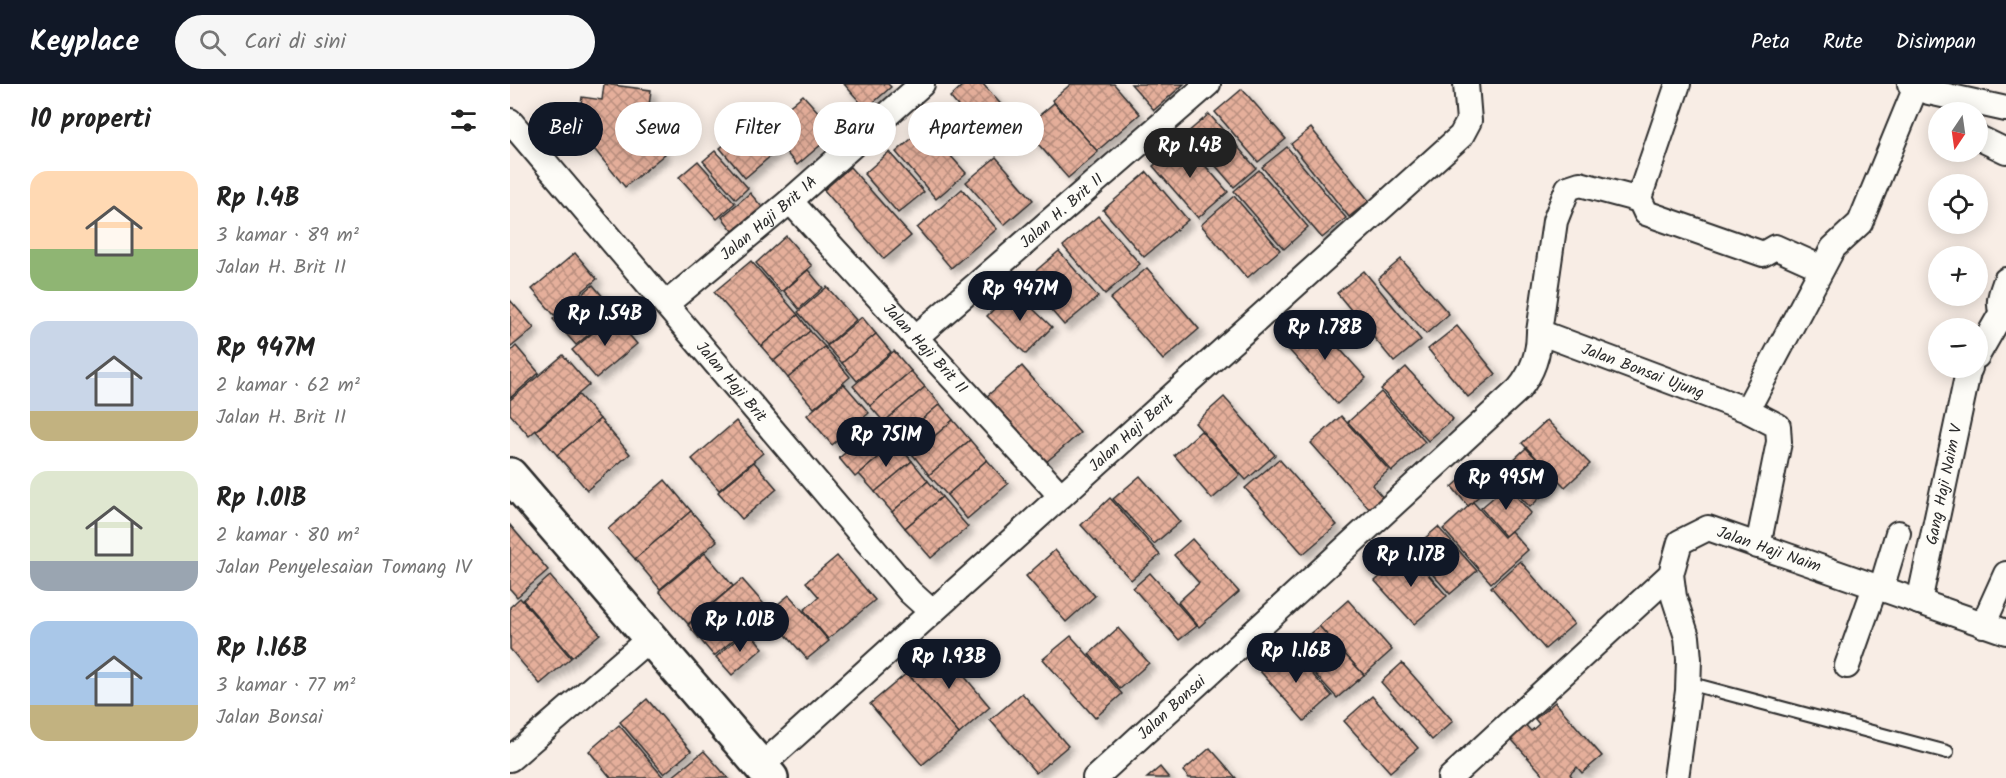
<!DOCTYPE html>
<html lang="id">
<head>
<meta charset="utf-8">
<style>
	body { margin:0; font-family:Kalam,sans-serif; background:#f6f6f6; color:#222; height:100vh; display:flex; flex-direction:column; font-size:22px; white-space:nowrap }
	* { box-sizing:border-box; margin:0 }
	p { font-size:20px; color:#767676 }
	.icon { flex:none; width:33px; height:33px; fill:none; stroke:currentColor; stroke-width:2; stroke-linecap:round; stroke-linejoin:round }
	.map { position:relative; flex:1; overflow:hidden }
	.drawer { display:flex; flex-direction:column; background:#fff; width:510px }
	.drawer>* { flex:none }
	.guide { position:absolute; left:18px; top:18px; width:570px; height:54px; display:flex; gap:12px }
	.needle { width:39px; rotate:193deg }
	.fabs { position:absolute; left:1418px; top:18px; display:grid; gap:12px }
	.fabs a { display:grid; place-items:center; width:60px; height:60px; border-radius:50%; background:#fff; box-shadow:0 3px 15px #0003; font-size:30px }
	.price { position:absolute; translate:-50% -51px; padding:0 14px; border-radius:21px; background:#111827; color:#fff; font-size:20px; line-height:39px; filter:drop-shadow(0 2px 3px #0008) }
	.price::after { content:''; position:absolute; left:50%; top:36px; width:18px; height:14px; margin-left:-9px; background:inherit; clip-path:polygon(0 0,100% 0,50% 100%) }
	.price.current { background:#222; color:#fff }
	ul { padding:0; list-style:none }
	li { display:flex; align-items:center; gap:18px; height:150px; padding:0 30px }
	li span { display:grid; place-items:center; flex:none; width:168px; height:120px; border-radius:18px; color:#555 }
	li>.icon { margin-inline-start:auto }
	span .icon { width:72px; height:72px; fill:#fffc; stroke-width:1 }
	li b { font-size:26px }
	h2 { display:flex; justify-content:space-between; align-items:center; height:72px; padding:0 30px; font-size:26px }
	.chip { padding:0 21px; border-radius:27px; background:#fff; box-shadow:0 3px 15px #0003; font-size:21px; line-height:54px }
	.chip.current { background:#111827; color:#fff }
	header { display:flex; align-items:center; gap:36px; box-sizing:border-box; height:84px; padding:0 30px; background:#111827; color:#fff }
	header strong { font-size:28px }
	nav { display:flex; gap:33px; margin-inline-start:auto; font-size:21px }
	.search { width:420px; height:54px; background:#f6f6f6; display:flex; align-items:center; gap:15px; box-sizing:border-box; padding:0 21px; border-radius:33px; color:#767676; font-size:22px }
	main { display:flex; flex:1; min-height:0 }
	.map>svg:first-child { display:block }
</style>
</head>
<body>
<header>
<strong>Keyplace</strong>
<div class="search"><svg class="icon" aria-label="search" viewBox="0 0 24 24"><circle cx="10" cy="10" r="6"/><path d="M15 15l6 6"/></svg>Cari di sini</div>
<nav><a>Peta</a><a>Rute</a><a>Disimpan</a></nav>
</header>
<main>
<section class="drawer">
<h2>10 properti<svg class="icon" aria-label="filters" viewBox="0 0 24 24"><path d="M4 7h16M4 17h16"/><circle cx="9" cy="7" r="2"/><circle cx="15" cy="17" r="2"/></svg></h2>
<ul>
<li><span style="background:linear-gradient(#ffd9b3 65%,#8fb573 0)"><svg class="icon" aria-label="home" viewBox="0 0 24 24"><path d="M3 11l9-7 9 7M6 9v11h12V9"/></svg></span><div><b>Rp 1.4B</b><p>3 kamar · 89 m²</p><p>Jalan H. Brit II</p></div></li>
<li><span style="background:linear-gradient(#c9d6e8 75%,#c2b280 0)"><svg class="icon" aria-label="home" viewBox="0 0 24 24"><path d="M3 11l9-7 9 7M6 9v11h12V9"/></svg></span><div><b>Rp 947M</b><p>2 kamar · 62 m²</p><p>Jalan H. Brit II</p></div></li>
<li><span style="background:linear-gradient(#dfe7d0 75%,#9aa5b1 0)"><svg class="icon" aria-label="home" viewBox="0 0 24 24"><path d="M3 11l9-7 9 7M6 9v11h12V9"/></svg></span><div><b>Rp 1.01B</b><p>2 kamar · 80 m²</p><p>Jalan Penyelesaian Tomang IV</p></div></li>
<li><span style="background:linear-gradient(#a9c7e8 70%,#c2b280 0)"><svg class="icon" aria-label="home" viewBox="0 0 24 24"><path d="M3 11l9-7 9 7M6 9v11h12V9"/></svg></span><div><b>Rp 1.16B</b><p>3 kamar · 77 m²</p><p>Jalan Bonsai</p></div></li>
</ul>
</section>
<div class="map">
<svg width="1496" height="694" viewBox="0 0 1496 694">
	<defs>
		<pattern id="building-cross-hatch" width="8" height="8" patternUnits="userSpaceOnUse" patternTransform="scale(1.5)"><rect width="8" height="8" fill="#e5af9b"/><path d="M0 0l8 8M0 8l8-8" fill="none" stroke="#ba8f7f"/></pattern>
		<filter id="shadow"><feDropShadow dx="5.5" dy="5.5" stdDeviation="3" flood-color="#0004"/></filter>
	</defs>
	<rect width="100%" height="100%" fill="#f8ede5"/>
	<filter id="ink" filterUnits="userSpaceOnUse"><feTurbulence type="fractalNoise" baseFrequency=".0167" numOctaves="2"/><feDisplacementMap in="SourceGraphic" scale="12" xChannelSelector="R" yChannelSelector="G"/><feConvolveMatrix kernelMatrix="1 2 1 2 8 2 1 2 1" color-interpolation-filters="sRGB"/></filter>
	<g filter="url(#ink)">
		<g fill="url(#building-cross-hatch)" stroke="#2b2b2b" stroke-width="1.5" filter="url(#shadow)">
			<path d="M94,0L141,6L136,47L155,70L115,103L85,66L65,63L72,13L92,16Z"/>
			<path d="M334,0H378L381,3L356,25Z"/>
			<path d="M454,0H473L510,42L484,64L440,13Z"/>
			<path d="M561,0H604L630,30L587,67L542,16Z"/>
			<path d="M621,0H674L644,26Z"/>
			<path d="M732,5L776,55L748,78L705,28Z"/>
			<path d="M293,11L326,48L287,81L254,43Z"/>
			<path d="M544,19L588,68L558,94L514,44Z"/>
			<path d="M699,30L746,84L724,103L677,49Z"/>
			<path d="M244,35L270,64L235,94L210,64Z"/>
			<path d="M415,43L456,89L426,115L386,68Z"/>
			<path d="M801,44L859,117L839,133L781,60Z"/>
			<path d="M673,56L718,108L688,134L643,82Z"/>
			<path d="M777,63L836,134L812,154L752,83Z"/>
			<path d="M205,67L238,104L226,115L193,77Z"/>
			<path d="M379,68L414,108L388,129L354,90Z"/>
			<path d="M486,73L523,116L494,141L456,98Z"/>
			<path d="M188,77L225,119L207,135L169,93Z"/>
			<path d="M340,83L401,152L374,175L314,106Z"/>
			<path d="M749,86L798,143L774,165L724,107Z"/>
			<path d="M637,88L678,136L634,173L593,126Z"/>
			<path d="M452,105L487,145L441,184L407,144Z"/>
			<path d="M240,109L252,123L223,147L212,133Z"/>
			<path d="M724,112L770,166L737,194L691,141Z"/>
			<path d="M588,132L630,180L595,210L553,162Z"/>
			<path d="M276,152L302,182L271,208L246,179Z"/>
			<path d="M549,167L588,213L554,241L515,196Z"/>
			<path d="M65,169L87,195L44,231L22,205Z"/>
			<path d="M891,175L939,230L916,250L868,195Z"/>
			<path d="M241,177L288,231L251,262L204,208Z"/>
			<path d="M637,184L689,245L653,276L600,215Z"/>
			<path d="M298,186L313,204L289,225L274,207Z"/>
			<path d="M854,187L911,256L884,278L827,209Z"/>
			<path d="M83,201L106,228L66,261L43,235Z"/>
			<path d="M317,203L346,236L317,261L288,228Z"/>
			<path d="M503,206L542,243L516,270L477,232Z"/>
			<path d="M0,216L24,244L0,264Z"/>
			<path d="M288,231L300,247L264,277L251,262Z"/>
			<path d="M103,232L127,260L86,294L62,266Z"/>
			<path d="M352,233L366,250L332,279L317,262Z"/>
			<path d="M802,234L856,294L827,320L773,259Z"/>
			<path d="M947,242L986,290L958,313L918,265Z"/>
			<path d="M300,247L315,263L278,294L264,277Z"/>
			<path d="M366,250L381,268L347,297L332,279Z"/>
			<path d="M6,262L29,289L0,314V268Z"/>
			<path d="M315,263L340,293L304,324L278,294Z"/>
			<path d="M384,267L401,287L360,322L343,302Z"/>
			<path d="M53,271L79,301L19,352L0,330V316Z"/>
			<path d="M512,282L570,349L535,379L477,312Z"/>
			<path d="M896,283L943,335L918,357L871,305Z"/>
			<path d="M401,287L415,303L374,338L360,322Z"/>
			<path d="M334,300L359,329L322,361L297,331Z"/>
			<path d="M415,303L430,320L389,355L374,338Z"/>
			<path d="M871,308L915,358L882,387L838,338Z"/>
			<path d="M69,311L90,335L47,371L26,347Z"/>
			<path d="M714,313L765,371L736,396L685,339Z"/>
			<path d="M430,320L443,336L403,371L389,355Z"/>
			<path d="M831,332L879,386L862,401L874,415L861,427L801,359Z"/>
			<path d="M90,335L120,370L77,406L47,371Z"/>
			<path d="M443,336L460,356L419,391L403,371Z"/>
			<path d="M1037,336L1080,380L1055,403L1012,359Z"/>
			<path d="M226,337L253,369L209,406L182,375Z"/>
			<path d="M371,339L387,358L345,393L329,374Z"/>
			<path d="M691,347L730,391L702,415L664,371Z"/>
			<path d="M460,356L477,376L437,411L419,391Z"/>
			<path d="M386,359L402,377L365,408L349,390Z"/>
			<path d="M1016,364L1048,397L1020,423L988,390Z"/>
			<path d="M769,375L827,441L793,470L735,404Z"/>
			<path d="M477,376L498,400L457,435L437,411Z"/>
			<path d="M402,377L418,397L382,428L365,408Z"/>
			<path d="M244,378L267,405L232,435L208,408Z"/>
			<path d="M960,387L977,405L958,422L942,403Z"/>
			<path d="M630,392L670,438L644,460L603,415Z"/>
			<path d="M155,396L181,427L125,475L98,445Z"/>
			<path d="M418,397L432,413L395,444L382,428Z"/>
			<path d="M997,402L1021,429L995,452L971,424Z"/>
			<path d="M432,413L458,443L421,474L395,444Z"/>
			<path d="M600,414L650,471L621,496L571,441Z"/>
			<path d="M963,418L994,453L1001,447L1018,466L981,499L933,445Z"/>
			<path d="M181,427L207,457L150,505L125,475Z"/>
			<path d="M0,441L38,486L7,513L0,505Z"/>
			<path d="M928,443L967,487L940,510L901,466Z"/>
			<path d="M682,455L729,508L689,543L668,518L689,499L664,471Z"/>
			<path d="M545,466L585,512L556,538L516,492Z"/>
			<path d="M898,468L937,512L904,540L865,497Z"/>
			<path d="M195,469L223,502L178,540L149,507Z"/>
			<path d="M327,472L365,516L318,555L294,526L309,513L296,498Z"/>
			<path d="M1010,477L1064,540L1035,565L981,503Z"/>
			<path d="M640,489L687,542L669,556L623,504Z"/>
			<path d="M40,492L90,550L62,573L13,516Z"/>
			<path d="M232,495L259,526L204,572L178,541Z"/>
			<path d="M279,511L319,557L297,575L257,529Z"/>
			<path d="M10,514L61,574L30,600L0,565V523Z"/>
			<path d="M838,516L882,566L854,591L809,542Z"/>
			<path d="M809,542L854,591L827,614L782,565Z"/>
			<path d="M608,544L639,579L610,605L579,570Z"/>
			<path d="M238,546L253,564L222,591L206,573Z"/>
			<path d="M561,552L612,610L585,634L533,575Z"/>
			<path d="M429,562L480,623L449,650L397,589Z"/>
			<path d="M778,563L822,612L794,637L750,587Z"/>
			<path d="M892,579L943,637L922,656L871,598Z"/>
			<path d="M397,589L449,650L412,681L360,620Z"/>
			<path d="M512,609L558,662L526,689L480,636Z"/>
			<path d="M862,612L908,664L880,688L834,637Z"/>
			<path d="M137,615L181,667L154,690L110,638Z"/>
			<path d="M1045,618L1092,672L1072,689L1067,683L1060,690L1063,694H1036L995,648L1010,635L1021,647L1029,640L1025,635Z"/>
			<path d="M109,641L154,694H101L79,667Z"/>
			<path d="M700,664L715,681L726,694H679L673,687Z"/>
			<path d="M194,667L218,694H161Z"/>
			<path d="M650,683L659,694H637Z"/>
		</g>
		<g fill="none" stroke-linecap="round" stroke-linejoin="round">
			<defs>
				<path id="lane" d="M1178,599L1437,668"/>
				<g id="street">
					<path d="M1400,0L1419,8L1496,25"/>
					<path id="s1" d="M0,37L400,508L422,528"/>
					<path d="M1467,53L1496,67"/>
					<path d="M1129,114L1136,129L1253,170L1265,163L1312,184"/>
					<path id="s2" d="M280,117L551,412"/>
					<path d="M1496,196C1491,210 1485,222 1496,235"/>
					<path id="s3" d="M156,220L280,117L412,0"/>
					<path id="s4" d="M1029,248L1237,326L1268,342L1269,358L1248,462"/>
					<path id="s5" d="M405,254L698,0"/>
					<path d="M1467,272L1491,230"/>
					<path d="M1237,326L1323,164L1350,139L1406,3"/>
					<path d="M1161,490L1164,513L1177,553L1179,575L1178,607L1166,694"/>
					<path d="M1371,505L1388,449"/>
					<path id="s6" d="M1409,518L1458,288L1460,284"/>
					<path d="M1473,541L1496,490"/>
					<path d="M1337,582L1365,503"/>
					<path d="M0,675L140,554"/>
					<path id="s7" d="M251,682L951,52L959,37L956,0"/>
					<path id="s8" d="M585,694L1009,305C1023,288 1029,269 1029,248L1045,137L1058,104L1070,100L1126,115L1129,114L1168,0"/>
					<path id="s9" d="M940,694L1161,490L1170,458L1198,444L1496,548"/>
				</g>
				<path id="secondary" d="M0,391L261,694"/>
			</defs>
			<use href="#lane" stroke="#2b2b2b" stroke-width="16"/>
			<use href="#street" stroke="#2b2b2b" stroke-width="28"/>
			<use href="#secondary" stroke="#2b2b2b" stroke-width="38"/>
			<use href="#lane" stroke="#fdfcf7" stroke-width="12"/>
			<use href="#street" stroke="#fdfcf7" stroke-width="24"/>
			<use href="#secondary" stroke="#fdfcf7" stroke-width="33"/>
		</g>
	</g>
	<g text-anchor="middle" dominant-baseline="central" stroke-width="5" stroke-linejoin="round" paint-order="stroke">
		<g font-size="16" fill="#2b2b2b" stroke="#fdfcf7">
			<text stroke="none"><textPath href="#s5" startOffset="194">Jalan H. Brit II</textPath></text>
			<text stroke="none"><textPath href="#s3" startOffset="134">Jalan Haji Brit 1A</textPath></text>
			<text stroke="none"><textPath href="#s2" startOffset="200">Jalan Haji Brit II</textPath></text>
			<text stroke="none"><textPath href="#s4" startOffset="111">Jalan Bonsai Ujung</textPath></text>
			<text stroke="none"><textPath href="#s1" startOffset="342">Jalan Haji Brit</textPath></text>
			<text stroke="none"><textPath href="#s7" startOffset="498">Jalan Haji Berit</textPath></text>
			<text stroke="none"><textPath href="#s6" startOffset="120">Gang Haji Naim V</textPath></text>
			<text stroke="none"><textPath href="#s9" startOffset="430">Jalan Haji Naim</textPath></text>
			<text stroke="none"><textPath href="#s8" startOffset="104">Jalan Bonsai</textPath></text>
		</g>
	</g>
</svg>
<div class="fabs">
<a><svg class="needle" viewBox="-14 -14 28 28"><path d="M0-13l5 13h-10z" fill="#e53935"/><path d="M0 13l5-13h-10z" fill="#767676"/></svg></a>
<a><svg class="icon" aria-label="locate" viewBox="0 0 24 24"><circle cx="12" cy="12" r="6"/><path d="M12 2v4M12 18v4M2 12h4M18 12h4"/></svg></a>
<a>+</a>
<a>−</a>
</div>
<b class="price current" style="left:680px;top:95px">Rp 1.4B</b>
<b class="price" style="left:510px;top:238px">Rp 947M</b>
<b class="price" style="left:95px;top:263px">Rp 1.54B</b>
<b class="price" style="left:815px;top:277px">Rp 1.78B</b>
<b class="price" style="left:376px;top:384px">Rp 751M</b>
<b class="price" style="left:996px;top:427px">Rp 995M</b>
<b class="price" style="left:901px;top:504px">Rp 1.17B</b>
<b class="price" style="left:230px;top:569px">Rp 1.01B</b>
<b class="price" style="left:786px;top:600px">Rp 1.16B</b>
<b class="price" style="left:439px;top:606px">Rp 1.93B</b>
<div class="guide">
<a class="chip current">Beli</a>
<a class="chip">Sewa</a>
<a class="chip">Filter</a>
<a class="chip">Baru</a>
<a class="chip">Apartemen</a>
</div>
</div>
</main>
</body>
</html>
